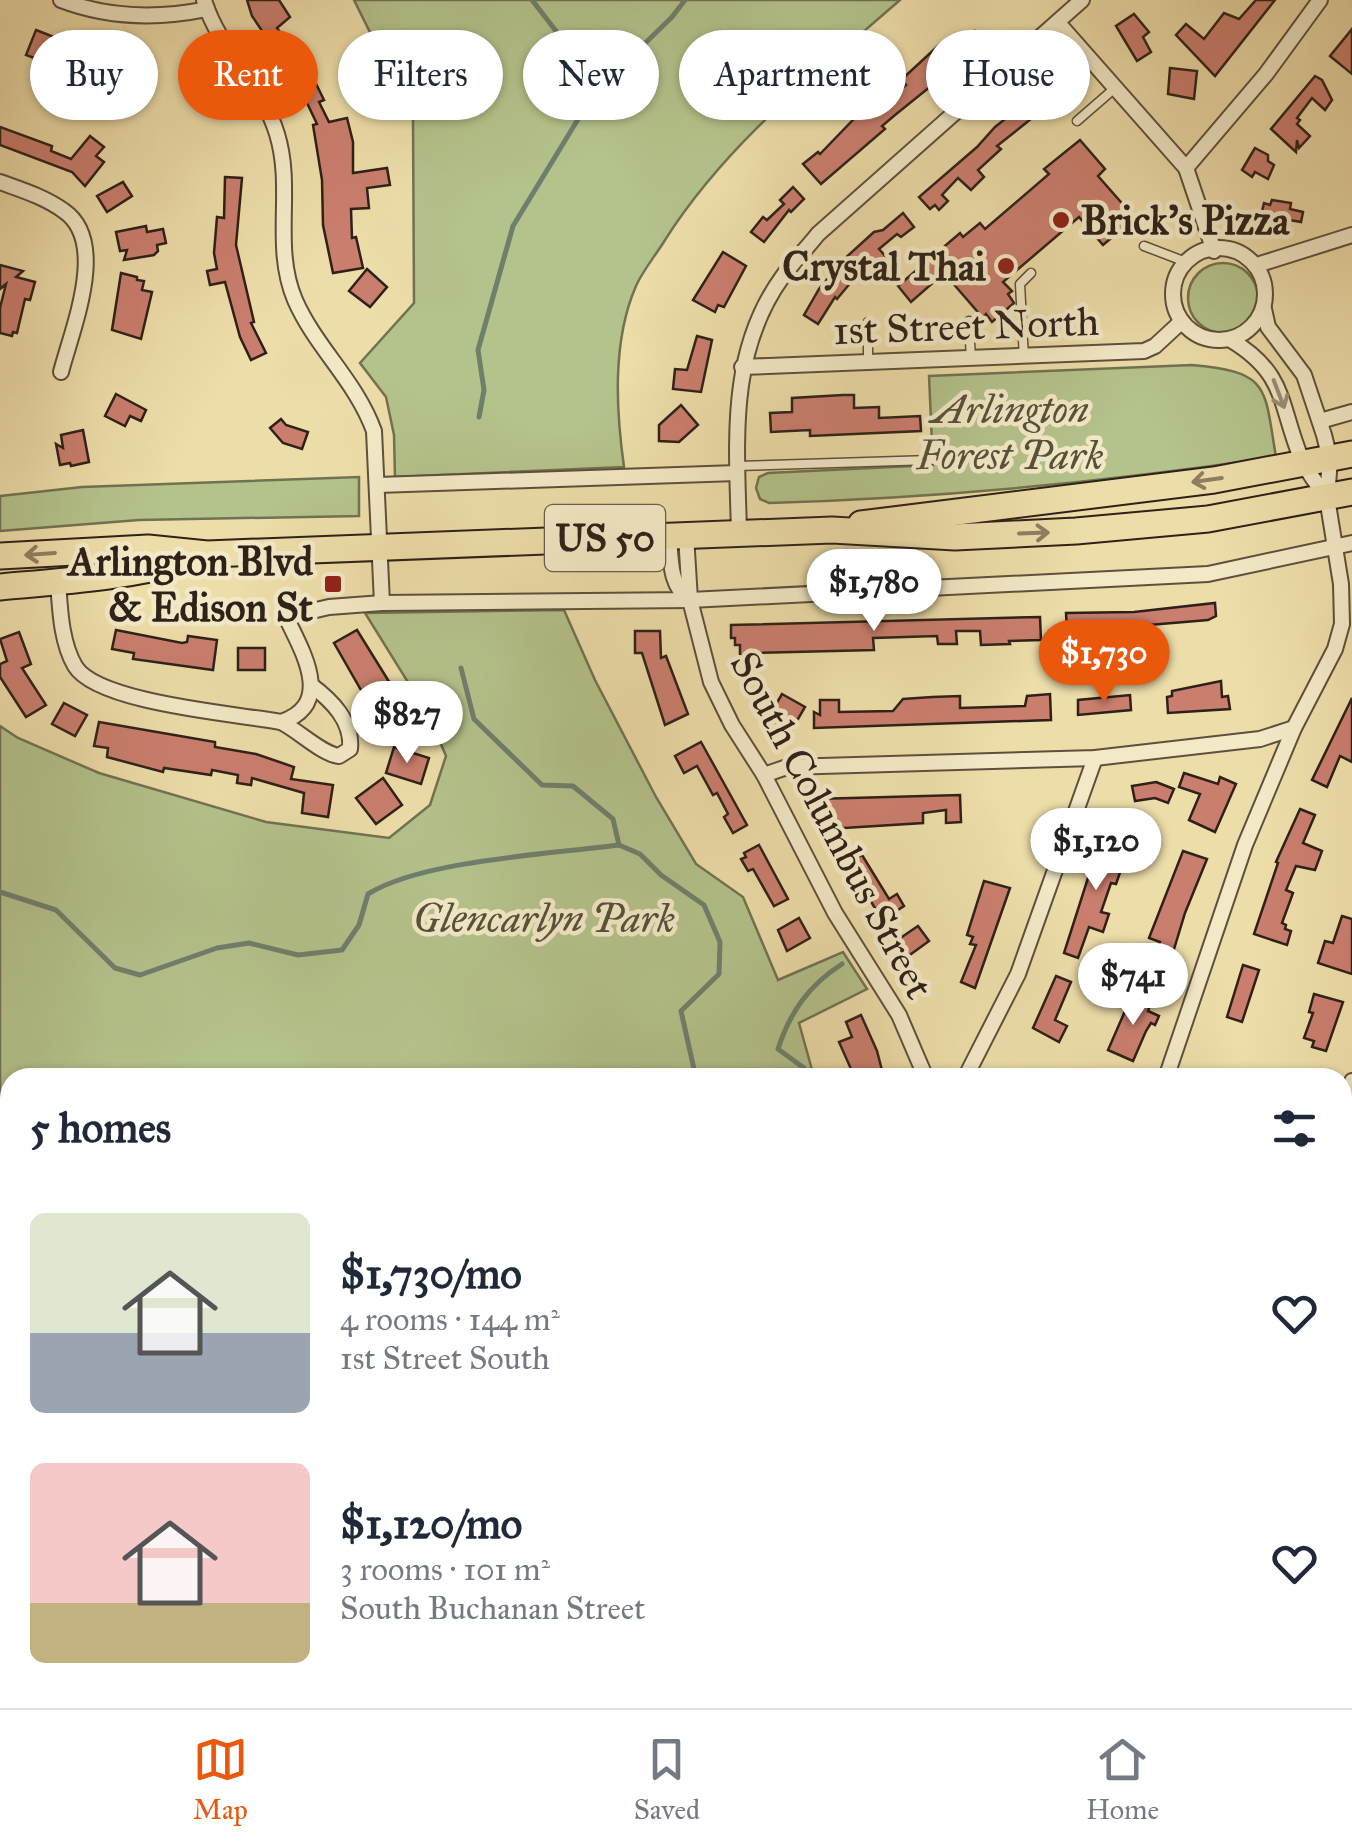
<!DOCTYPE html>
<html lang="en">
<head>
<meta charset="utf-8">
<style>
	body { margin:0; font-family:"IM FELL Great Primer",serif; background:#f2f2f3; color:#1f2937; height:100vh; display:flex; flex-direction:column; font-size:38px; white-space:nowrap }
	* { box-sizing:border-box; margin:0 }
	p { font-size:32px; color:#747a83 }
	.icon { flex:none; width:55px; height:55px; fill:none; stroke:currentColor; stroke-width:2; stroke-linecap:round; stroke-linejoin:round }
	.map { position:relative; flex:1; overflow:hidden }
	.side { position:absolute; left:0px; top:1068px; width:1352px; height:642px; display:flex; flex-direction:column; background:#fff; border-radius:30px 30px 0 0; box-shadow:0 2px 8px #0004 }
	.side>* { flex:none }
	.hud { position:absolute; left:30px; top:30px; width:1292px; height:90px; display:flex; gap:20px }
	.price { position:absolute; translate:-50% -85px; padding:0 22px; border-radius:35px; background:#fff; color:#222; font-size:32px; line-height:65px; filter:drop-shadow(0 2px 5px #0008) }
	.price::after { content:''; position:absolute; left:50%; top:60px; width:30px; height:22px; margin-left:-15px; background:inherit; clip-path:polygon(0 0,100% 0,50% 100%) }
	.price.active { background:#ea580c; color:#fff }
	ul { padding:0; list-style:none }
	li { display:flex; align-items:center; gap:30px; height:250px; padding:0 30px }
	li span { display:grid; place-items:center; flex:none; width:280px; height:200px; border-radius:15px; color:#555 }
	li>.icon { margin-inline-start:auto }
	span .icon { width:120px; height:120px; fill:#fffc; stroke-width:1 }
	li b { font-size:42px }
	h2 { display:flex; justify-content:space-between; align-items:center; height:120px; padding:0 30px; font-size:42px }
	.chip { padding:0 35px; border-radius:45px; background:#fff; box-shadow:0 2px 8px #0004; font-size:35px; line-height:90px }
	.chip.active { background:#ea580c; color:#fff }
	.tabs { display:flex; justify-content:space-around; align-items:center; height:140px; border-top:2px solid #e0e1e3; background:#fff; font-size:28px; color:#747a83 }
	.tabs a { display:grid; justify-items:center; gap:5px }
	.tabs .active { color:#ea580c }
	.map>svg:first-child { display:block }
</style>
</head>
<body>
<div class="map">
<svg width="1352" height="1708" viewBox="0 0 1352 1708">
	<rect width="100%" height="100%" fill="#eddda9"/>
	<filter id="stains"><feTurbulence type="fractalNoise" baseFrequency=".002" numOctaves="4"/><feColorMatrix values="0 0 0 0 .2 0 0 0 0 .09 0 0 0 0 .02 0 0 0 .5 -.17"/></filter>
	<radialGradient id="worn" r=".72"><stop offset=".6" stop-color="#630" stop-opacity="0"/><stop offset="1" stop-color="#630" stop-opacity=".3"/></radialGradient>
	<g fill="#b4c28b" stroke="#717252" stroke-width="2.5">
		<path d="M354,0H900C815,74 726,144 665,240C656,255 643,270 636,286C612,341 616,410 624,467L395,477L394,435L386,397L360,363L414,303L413,119Z"/>
		<circle cx="1223" cy="298" r="35"/>
		<path d="M1192,365C1271,372 1264,387 1276,457C1107,482 939,498 769,503L760,499L756,488L759,477L768,473L933,465L929,376Z"/>
		<path d="M359,477V516L139,520L0,531V496L82,487Z"/>
		<path d="M564,610L595,680L656,797L696,864L743,897L778,980L843,952L867,989L799,1023L814,1077L10,1078V1141L0,1140V726L18,738L99,773L266,822L389,838L430,805L446,756L429,716L365,613Z"/>
		<path d="M1352,1339V1708H386V1700H1342V1353Z"/>
	</g>
	<g fill="none" stroke-linecap="round" stroke-linejoin="round">
		<g stroke="#6f7f6c" stroke-width="5">
			<path d="M532,0L556,31L551,45L563,48L594,93"/>
			<path d="M479,417L484,390L478,350L513,226L594,93L672,17L685,0"/>
			<path d="M461,668L474,719L542,785L573,786L613,819L619,845"/>
			<path d="M0,892L56,910L115,968L140,975L217,948L249,943L298,955L342,950L359,925L368,894C423,860 552,854 619,845L640,854L661,875L704,905L720,942L719,974L681,1011L696,1078"/>
			<path d="M802,1078L804,1068L778,1049C790,1012 809,985 842,964"/>
			<path d="M1342,1404H1352"/>
			<path d="M1084,1700L1096,1708"/>
		</g>
	</g>
	<g fill="#ca7e6e" stroke="#2e2118" stroke-width="2.5">
		<path d="M247,0H279L290,17L277,28L301,60L304,59L324,100L319,102L329,122L347,118L353,142V173L387,168L390,185L367,188L369,208L351,209L352,238L356,237L363,268L333,273L323,225L322,180L313,125L317,124L297,82L252,16Z"/>
		<path d="M1256,0H1275L1215,76L1176,35L1186,24L1204,39L1224,13L1239,19Z"/>
		<path d="M1134,14L1149,32L1143,37L1151,52L1137,61L1116,26Z"/>
		<path d="M1352,29V74L1330,56Z"/>
		<path d="M36,30L54,37L45,62L26,55Z"/>
		<path d="M975,31L987,41L895,115L882,126L885,129L821,184L803,164L818,152L820,154L876,96L883,104L906,85L901,80L940,44L949,54Z"/>
		<path d="M71,45L131,53V70L68,61Z"/>
		<path d="M1170,68L1197,71L1194,99L1168,94Z"/>
		<path d="M1315,76L1322,80L1332,100L1325,110L1312,98L1297,118L1300,120L1297,124L1310,136L1299,148L1297,140L1296,152L1271,129Z"/>
		<path d="M1058,81L1071,93L1056,108L1051,103L997,146L1001,149L978,170L984,177L971,190L958,178L942,195L948,201L939,210L935,205L930,209L919,197L977,147L995,127L1024,104L1027,107Z"/>
		<path d="M0,127L52,146L51,151L71,159L90,136L104,147L96,156L104,162L85,186L72,172L0,145Z"/>
		<path d="M1080,140L1105,169L1098,176L1135,218L1103,245L1079,217L1003,282L1012,291L1008,294L1014,303L992,322L986,314L983,318L944,273L911,302L898,286L960,233L963,237L980,223L985,229L1049,174L1044,169Z"/>
		<path d="M1255,148L1268,155V161L1274,165L1268,179L1255,172L1252,177L1242,170Z"/>
		<path d="M225,177L242,178L236,245L254,322L251,323L266,353L251,360L240,337L225,282L210,285L207,271L217,269L214,253L217,217L224,218Z"/>
		<path d="M123,182L132,196L107,212L97,196Z"/>
		<path d="M793,187L804,199L791,212L789,210L764,242L751,232L763,217L767,220L784,204L780,200Z"/>
		<path d="M1272,200L1291,203L1290,209L1303,212L1301,222L1261,215L1264,203L1270,205Z"/>
		<path d="M903,213L914,227L901,237L897,234L879,249L887,258L868,275L862,269L837,299L835,297L818,324L804,315L819,289L842,261L874,232L883,230Z"/>
		<path d="M146,226L147,232L163,229L166,243L157,245L158,251L154,255L124,260L127,250L120,251L116,232Z"/>
		<path d="M723,252L746,266L724,307L718,305L715,312L693,300Z"/>
		<path d="M0,265L23,271L16,277L35,282L30,300L25,299L17,333L13,332L12,336L0,333V308L6,284L0,289Z"/>
		<path d="M367,269L387,287L370,307L349,291Z"/>
		<path d="M121,273L137,277V280L144,281L142,290L152,292L141,339L112,330Z"/>
		<path d="M697,336L712,340L701,392L673,389L675,369L687,370Z"/>
		<path d="M116,394L146,410L141,421L130,416L125,426L105,416Z"/>
		<path d="M843,395H854V408L879,407V418L920,416L921,431L810,436V430L771,432L770,413L792,412V398Z"/>
		<path d="M681,405L698,425L679,442L659,441V425Z"/>
		<path d="M281,419L286,425L308,432L302,449L283,443L270,428Z"/>
		<path d="M83,430L89,462L71,466L70,463L60,465L56,444L63,448L61,435Z"/>
		<path d="M1215,603L1216,616L1208,620L1067,632L1066,613L1134,612Z"/>
		<path d="M1040,617L1041,640L1009,641L1010,644L981,645L980,631H956L957,644H938L937,636L873,638L874,650L757,653V660L740,661V645H735V638H731V625Z"/>
		<path d="M116,630L182,643L187,642L188,636L217,640L213,670L133,659L134,653L112,649Z"/>
		<path d="M357,630L414,722L393,736L372,702L369,704L334,643Z"/>
		<path d="M635,631H660L661,658L666,656L688,714L665,725L642,653H635Z"/>
		<path d="M19,632L31,664L22,668L46,705L26,717L0,677V664L7,661L0,639Z"/>
		<rect x="238" y="648" width="27" height="22"/>
		<path d="M1221,681L1222,697L1228,696L1230,709L1168,713L1167,697L1172,696V691Z"/>
		<path d="M782,694L805,707L791,731L768,718Z"/>
		<path d="M1050,694L1051,720L814,728V712L820,715V700H839V712L893,711L903,699L932,697L960,696V708L1025,706L1027,696Z"/>
		<path d="M1130,695L1131,710L1078,715V700Z"/>
		<path d="M1352,698V762L1340,756L1327,787L1312,780Z"/>
		<path d="M64,703L87,715L75,736L52,724Z"/>
		<path d="M99,722L215,742V747L256,754L294,767L291,779L333,785L328,817L302,813L304,793L252,778L251,785L237,783L238,775L212,770L211,775L164,768L163,772L107,757L108,748L94,746Z"/>
		<path d="M701,742L747,825L733,833L724,817L728,814L717,793L713,795L697,766L684,773L675,756Z"/>
		<path d="M394,747L429,758L421,784L386,773Z"/>
		<path d="M1184,773L1218,784L1220,777L1236,784L1215,832L1189,820L1200,794L1179,787Z"/>
		<path d="M383,778L402,805L376,824L356,798Z"/>
		<path d="M1156,782L1174,789L1168,803L1155,798L1135,801L1132,786Z"/>
		<path d="M960,795L961,822L946,823V810L923,813V823L844,828L829,829V821L816,819L815,799Z"/>
		<path d="M1300,809L1315,815L1303,843L1322,851L1315,870L1296,866L1286,890L1293,893L1282,923L1286,925L1285,929L1291,931L1287,945L1254,934L1278,863L1276,862Z"/>
		<path d="M1111,827L1126,832L1114,861L1123,864L1116,884L1111,883L1101,912L1109,914L1103,932L1089,927L1078,958L1064,953L1095,856L1099,858Z"/>
		<path d="M759,845L788,899L774,906L753,869L748,871L741,859L746,857L744,853Z"/>
		<path d="M1183,851L1207,859L1185,913L1161,992L1146,987L1160,942L1149,938Z"/>
		<path d="M862,855L889,899L897,894L904,906L882,920L848,863Z"/>
		<path d="M984,881L1010,888L975,988L961,982L976,945L970,944L973,937L967,935Z"/>
		<path d="M1342,916L1352,919V974L1318,963L1325,941L1333,943Z"/>
		<path d="M799,918L810,938L787,951L778,930Z"/>
		<path d="M918,926L929,941L907,957L896,941Z"/>
		<path d="M1243,965L1259,970L1242,1022L1227,1017Z"/>
		<path d="M1056,976L1071,982L1055,1020L1067,1026L1059,1042L1033,1028Z"/>
		<path d="M1314,994L1343,1002L1326,1051L1312,1047L1314,1041L1304,1038L1313,1013L1309,1012Z"/>
		<path d="M1132,995L1151,1003L1148,1011L1159,1016L1155,1025L1151,1023L1146,1031L1133,1061L1108,1050Z"/>
		<path d="M861,1015L877,1051L884,1078H855L839,1042L852,1037L846,1022Z"/>
	</g>
	<g fill="none" stroke-linecap="round" stroke-linejoin="round">
		<defs>
			<g id="lane">
				<path d="M1077,121L1115,88"/>
				<path d="M1144,246L1186,262"/>
				<path d="M969,321L971,360"/>
				<path d="M868,322V362"/>
				<path d="M1024,358L1020,284L1031,273"/>
				<path d="M737,466L931,460"/>
			</g>
			<g id="street">
				<path d="M61,0C108,18 158,19 207,9"/>
				<path d="M204,0C219,50 262,84 277,134C294,189 272,246 295,300C316,348 356,381 374,431L382,603"/>
				<path d="M1059,24L1186,168L1214,251"/>
				<path d="M1186,168L1266,74L1320,0"/>
				<path d="M0,182C22,190 45,197 64,211C109,242 72,329 61,372"/>
				<circle cx="1219" cy="294" r="46"/>
				<path d="M1257,265L1352,235"/>
				<path d="M1231,340C1287,374 1279,404 1301,458C1307,472 1318,485 1327,498"/>
				<path d="M742,367L1144,351L1155,346L1182,321"/>
				<path d="M1320,421L1352,412"/>
				<path d="M378,485L737,473"/>
				<path d="M739,533C737,444 727,353 783,276C794,261 807,248 818,234L1082,0"/>
				<path d="M686,535L690,600L711,682L732,725L764,775L835,913L899,1015L926,1078"/>
				<path d="M669,536C671,559 669,586 690,600"/>
				<path d="M58,582C60,609 61,642 75,666C97,703 237,714 281,722C335,704 302,651 286,617L329,607L382,603L690,600L1208,574L1352,543"/>
				<path d="M281,722C299,731 322,754 339,756L350,749C353,721 331,700 311,685"/>
				<path d="M764,775L787,767L1095,758L1260,739L1294,728"/>
				<path d="M965,1078L1018,974L1095,758"/>
				<path d="M1166,1078L1245,845L1294,728L1335,649L1342,624L1341,584L1327,498L1330,459L1324,435L1304,375L1268,327L1264,309"/>
				<path d="M1342,1106L1352,1081"/>
				<path d="M0,1248H10"/>
				<path d="M0,1443H10"/>
				<path d="M0,1638H10"/>
				<path d="M246,1700V1708"/>
			</g>
			<g id="highway">
				<path d="M861,524L1214,480L1352,454"/>
				<path d="M0,556L148,548L207,554L832,530L955,537L1076,531L1208,519L1352,492"/>
				<path d="M0,587C66,581 129,577 192,559"/>
			</g>
		</defs>
		<use href="#lane" stroke="#5e503c" stroke-width="11"/>
		<use href="#street" stroke="#5e503c" stroke-width="18"/>
		<use href="#highway" stroke="#2e2118" stroke-width="29"/>
		<use href="#lane" stroke="#f3e9c7" stroke-width="8"/>
		<use href="#street" stroke="#f3e9c7" stroke-width="14"/>
		<use href="#highway" stroke="#eddda9" stroke-width="25"/>
	</g>
	<defs><path id="oneway-shaft" d="M-6 0H5M1.5-3L5.5 0L1.5 3" fill="none" stroke-width="1.6" stroke-linecap="round" stroke-linejoin="round" transform="scale(2.5)"/></defs>
	<use stroke="#9a8f78" href="#oneway-shaft" transform="translate(1279 394) rotate(69)"/>
	<g stroke="#8e7f60">
		<use href="#oneway-shaft" transform="translate(1207 480) rotate(172)"/>
		<use href="#oneway-shaft" transform="translate(1034 533) rotate(-2)"/>
		<use href="#oneway-shaft" transform="translate(40 554) rotate(176)"/>
	</g>
	<g fill="#8f2418" stroke="#f3e9c7" stroke-width="4">
		<circle cx="1061" cy="220" r="10"/>
		<circle cx="1006" cy="266" r="10"/>
		<rect x="323" y="574" width="20" height="20" rx="5"/>
	</g>
	<g text-anchor="middle" dominant-baseline="central" stroke-width="9" stroke-linejoin="round" paint-order="stroke">
		<rect fill="#f3e9c7" stroke="#695d4c" stroke-width="2.5" x="545" y="505" width="120" height="66" rx="8"/>
		<g font-size="38" font-weight="bold" fill="#2e2118">
			<text x="605" y="538">US 50</text>
		</g>
		<g font-size="40" font-weight="bold" fill="#2e2118" stroke="#f3e9c7" text-anchor="end">
			<text x="1081" y="220" text-anchor="start">Brick's Pizza</text>
			<text x="986" y="266">Crystal Thai</text>
			<text x="313" y="561">Arlington Blvd<tspan x="313" dy="46">&amp; Edison St</tspan></text>
		</g>
		<g font-size="40" fill="#2e2118" stroke="#f3e9c7">
			<text transform="translate(966 326) rotate(-2)">1st Street North</text>
			<text transform="translate(832 825) rotate(62)">South Columbus Street</text>
		</g>
		<g font-size="40" font-style="italic" fill="#56513a" stroke="#f3e9c7">
			<text x="1010" y="409">Arlington<tspan x="1010" dy="46">Forest Park</tspan></text>
			<text x="544" y="918">Glencarlyn Park</text>
		</g>
	</g>
	<rect width="100%" height="100%" filter="url(#stains)"/>
	<rect width="100%" height="100%" fill="url(#worn)"/>
</svg>
<b class="price" style="left:874px;top:634px">$1,780</b>
<b class="price active" style="left:1104px;top:705px">$1,730</b>
<b class="price" style="left:407px;top:766px">$827</b>
<b class="price" style="left:1096px;top:893px">$1,120</b>
<b class="price" style="left:1133px;top:1028px">$741</b>
<div class="hud">
<a class="chip">Buy</a>
<a class="chip active">Rent</a>
<a class="chip">Filters</a>
<a class="chip">New</a>
<a class="chip">Apartment</a>
<a class="chip">House</a>
</div>
<section class="side">
<h2>5 homes<svg class="icon" aria-label="filters" viewBox="0 0 24 24"><path d="M4 7h16M4 17h16"/><circle cx="9" cy="7" r="2"/><circle cx="15" cy="17" r="2"/></svg></h2>
<ul>
<li><span style="background:linear-gradient(#dfe7d0 60%,#9aa5b1 0)"><svg class="icon" aria-label="home" viewBox="0 0 24 24"><path d="M3 11l9-7 9 7M6 9v11h12V9"/></svg></span><div><b>$1,730/mo</b><p>4 rooms · 144 m²</p><p>1st Street South</p></div><svg class="icon" aria-label="heart" viewBox="0 0 24 24"><path d="M12 20l-8-8c-3-5 5-10 8-4 3-6 11-1 8 4z"/></svg></li>
<li><span style="background:linear-gradient(#f6c9c9 70%,#c2b280 0)"><svg class="icon" aria-label="home" viewBox="0 0 24 24"><path d="M3 11l9-7 9 7M6 9v11h12V9"/></svg></span><div><b>$1,120/mo</b><p>3 rooms · 101 m²</p><p>South Buchanan Street</p></div><svg class="icon" aria-label="heart" viewBox="0 0 24 24"><path d="M12 20l-8-8c-3-5 5-10 8-4 3-6 11-1 8 4z"/></svg></li>
</ul>
</section>
</div>
<nav class="tabs">
<a class="active"><svg class="icon" aria-label="map" viewBox="0 0 24 24"><path d="M3 6l6-2 6 2 6-2v14l-6 2-6-2-6 2zM9 4v14M15 6v14"/></svg>Map</a>
<a><svg class="icon" aria-label="saved" viewBox="0 0 24 24"><path d="M7 4h10v16l-5-4-5 4z"/></svg>Saved</a>
<a><svg class="icon" aria-label="home" viewBox="0 0 24 24"><path d="M3 11l9-7 9 7M6 9v11h12V9"/></svg>Home</a>
</nav>
</body>
</html>
